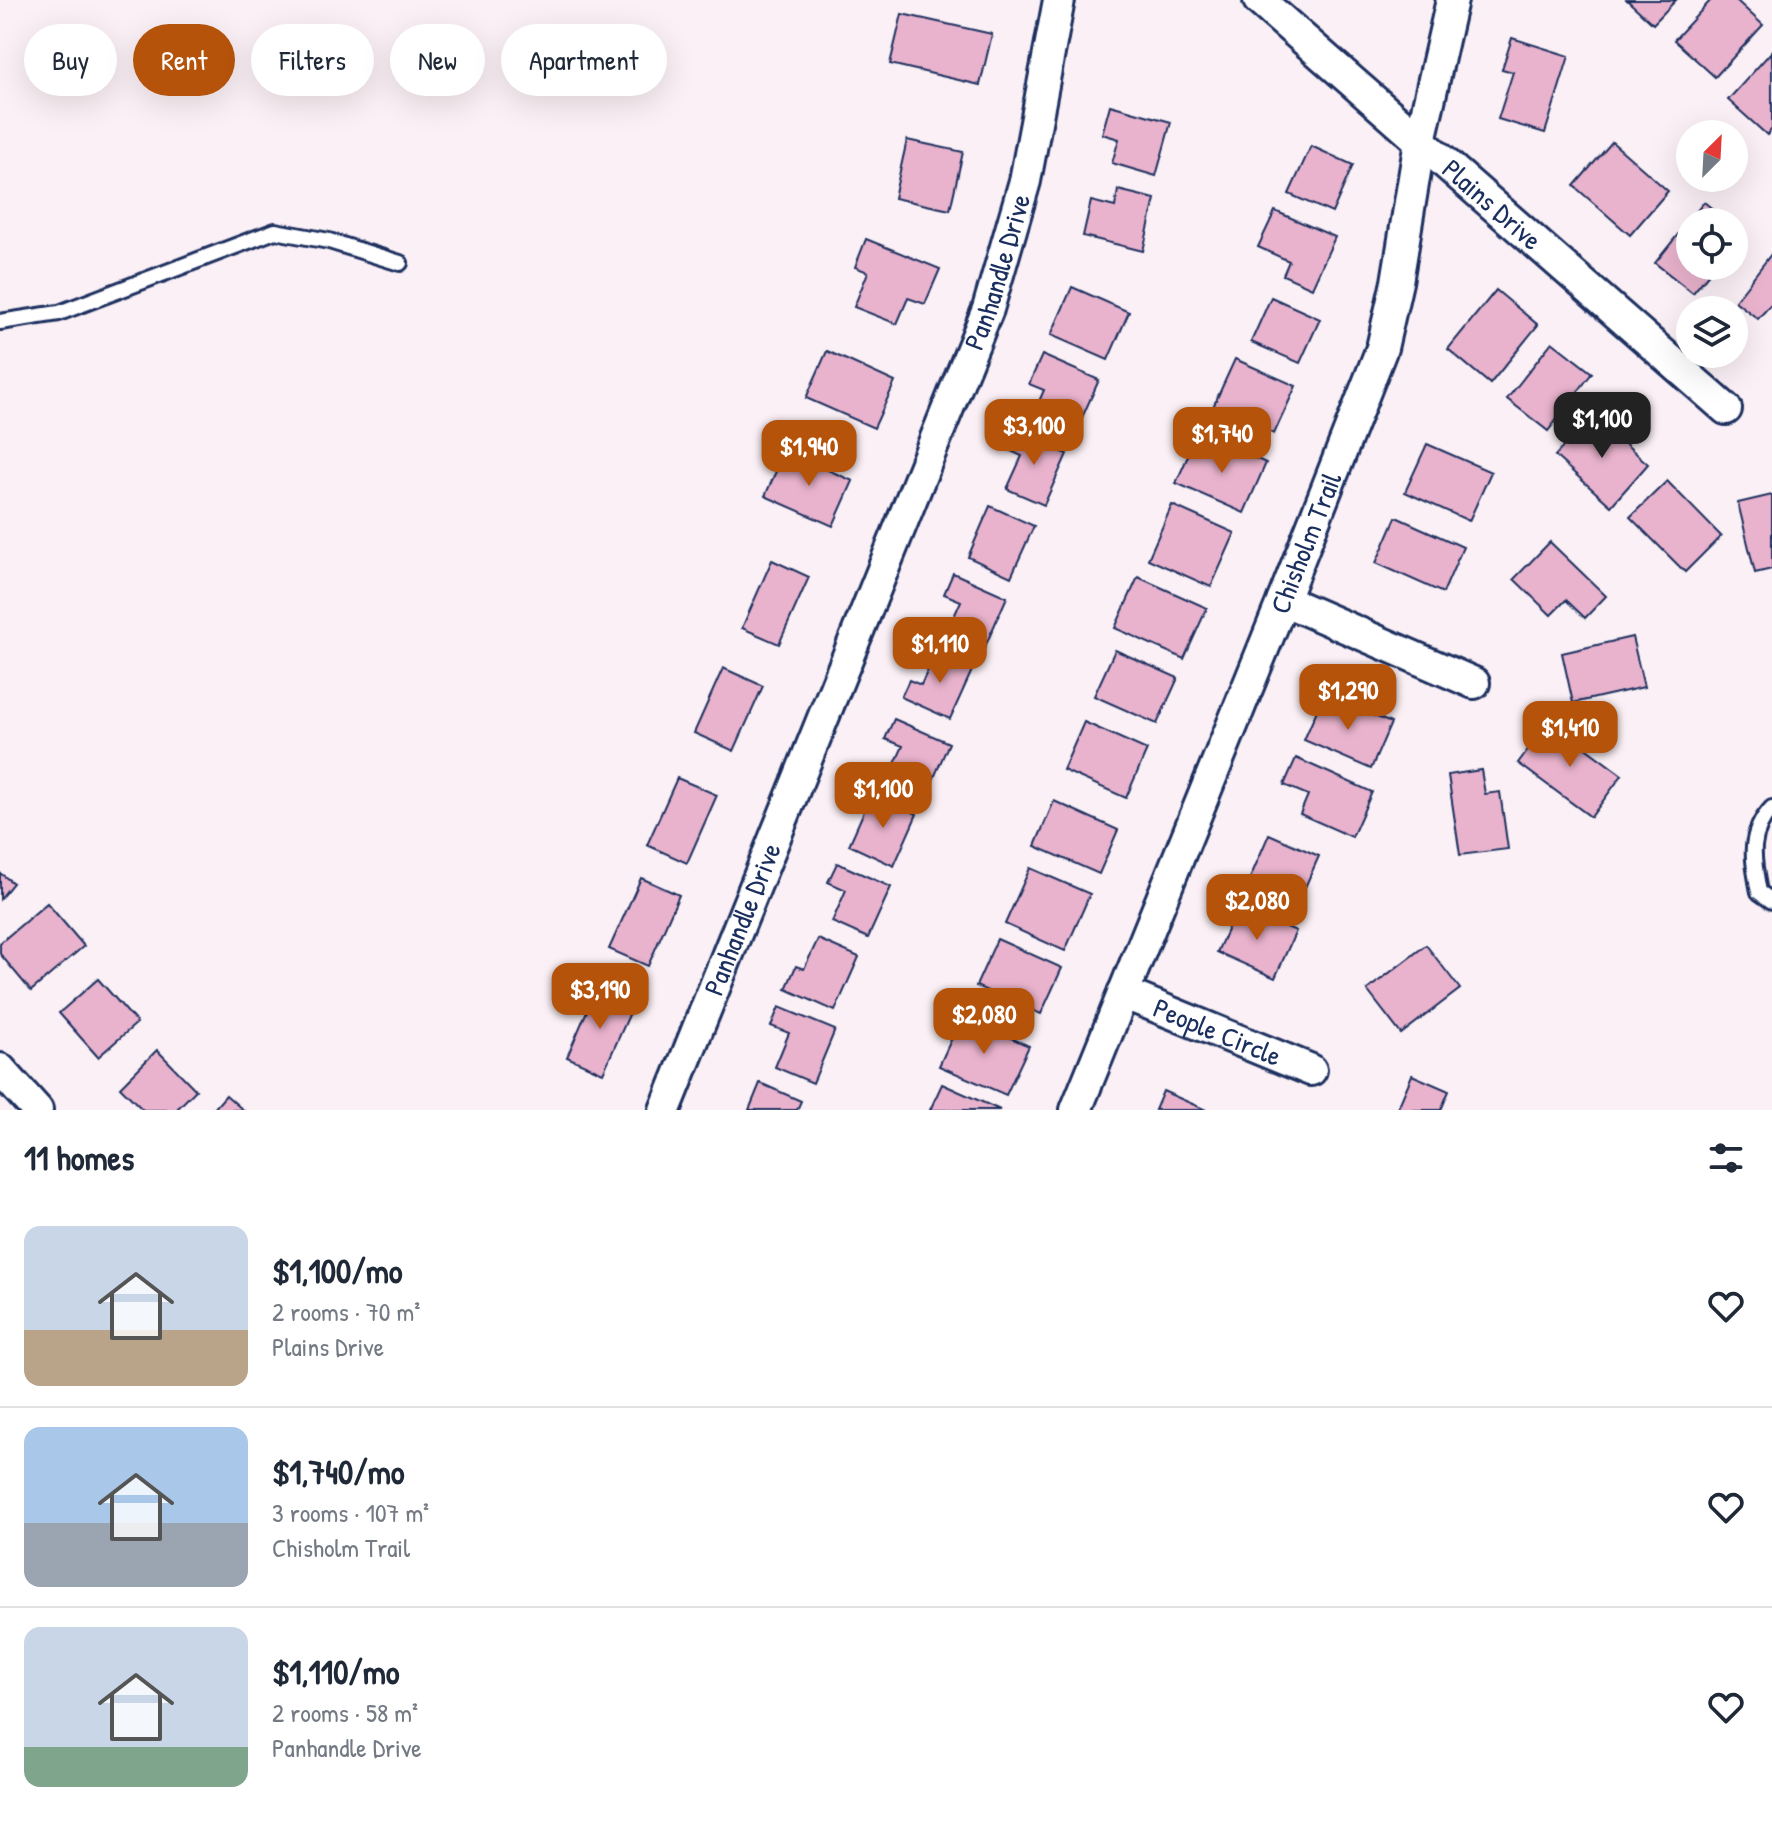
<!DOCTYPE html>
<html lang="en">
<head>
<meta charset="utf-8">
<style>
	body { margin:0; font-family:"Patrick Hand",sans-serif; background:#f2f2f3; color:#1f2937; height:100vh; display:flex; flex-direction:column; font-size:30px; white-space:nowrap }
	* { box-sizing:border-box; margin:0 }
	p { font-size:26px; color:#747a83 }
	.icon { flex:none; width:44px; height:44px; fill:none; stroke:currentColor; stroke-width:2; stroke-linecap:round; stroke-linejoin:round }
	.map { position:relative; height:1110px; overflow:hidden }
	.side { display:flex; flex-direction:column; background:#fff; flex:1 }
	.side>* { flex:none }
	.banner { position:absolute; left:24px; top:24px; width:800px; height:72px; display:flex; gap:16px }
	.needle { width:52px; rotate:24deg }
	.buttons { position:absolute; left:1676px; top:120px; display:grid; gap:16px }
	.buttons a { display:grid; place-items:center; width:72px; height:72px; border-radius:50%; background:#fff; box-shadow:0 8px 32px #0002; font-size:40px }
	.price { position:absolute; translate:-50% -68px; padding:0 18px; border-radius:16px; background:#b45309; color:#fff; font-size:26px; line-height:52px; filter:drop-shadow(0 2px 4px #0008) }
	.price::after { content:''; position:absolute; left:50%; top:48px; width:24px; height:18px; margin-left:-12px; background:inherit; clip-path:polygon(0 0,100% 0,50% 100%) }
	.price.current { background:#222; color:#fff }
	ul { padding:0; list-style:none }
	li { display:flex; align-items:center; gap:24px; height:200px; padding:0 24px }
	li+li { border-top:2px solid #e0e1e3 }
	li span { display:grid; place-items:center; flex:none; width:224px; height:160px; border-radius:16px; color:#555 }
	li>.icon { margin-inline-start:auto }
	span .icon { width:96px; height:96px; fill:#fffc; stroke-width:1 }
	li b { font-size:34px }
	h2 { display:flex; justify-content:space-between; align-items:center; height:96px; padding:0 24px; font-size:34px }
	.pill { padding:0 28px; border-radius:36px; background:#fff; box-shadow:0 8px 32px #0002; font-size:28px; line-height:72px }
	.pill.current { background:#b45309; color:#fff }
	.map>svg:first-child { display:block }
</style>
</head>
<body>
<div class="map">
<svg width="1772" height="1110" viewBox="0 0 1772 1110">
	<rect width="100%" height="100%" fill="#fbf0f5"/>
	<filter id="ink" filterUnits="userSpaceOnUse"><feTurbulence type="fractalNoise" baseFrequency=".0125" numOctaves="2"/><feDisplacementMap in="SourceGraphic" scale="16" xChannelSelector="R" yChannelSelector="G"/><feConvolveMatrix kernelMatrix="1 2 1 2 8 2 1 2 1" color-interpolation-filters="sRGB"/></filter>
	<g filter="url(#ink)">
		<g fill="#e9b3cd" stroke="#1b2f5e" stroke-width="2">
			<path d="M1627,0H1676L1653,24Z"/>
			<path d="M1711,0H1736L1763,25L1715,77L1674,40Z"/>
			<path d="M902,14L992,34L980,85L890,64Z"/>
			<path d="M1512,38L1569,56L1545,133L1498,119L1513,72L1502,69Z"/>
			<path d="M1772,51V129L1767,135L1728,100Z"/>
			<path d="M1110,105L1171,122L1156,176L1112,163L1119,139L1102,134Z"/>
			<path d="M907,140L963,152L950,210L894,198Z"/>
			<path d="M1612,142L1668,191L1630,235L1574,186Z"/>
			<path d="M1311,146L1353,165L1332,213L1289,194Z"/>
			<path d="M1118,190L1155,199L1143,251L1083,236L1091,201L1115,207Z"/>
			<path d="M1704,202L1729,222H1690V266H1715L1693,293L1655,263Z"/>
			<path d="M1275,211L1335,237L1312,288L1283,275L1289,261L1258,247Z"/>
			<path d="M1734,226L1742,232L1734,242Z"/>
			<path d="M866,239L940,269L925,304L908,298L897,324L854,307L868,272L855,267Z"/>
			<path d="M1772,253V303L1758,319L1735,301Z"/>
			<path d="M1072,287L1129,312L1108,360L1051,335Z"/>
			<path d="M1496,290L1538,325L1490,384L1448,349Z"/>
			<path d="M1271,297L1320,319L1300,363L1251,342Z"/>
			<path d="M1552,342L1592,373L1548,431L1507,399Z"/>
			<path d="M827,351L895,382L874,428L806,398Z"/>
			<path d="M1042,355L1099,380L1076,431L1034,413L1044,390L1029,384Z"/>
			<path d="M1235,359L1296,386L1274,434L1213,407Z"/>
			<path d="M1592,414L1648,464L1611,506L1555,456Z"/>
			<path d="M1012,429L1067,454L1044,505L1007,489L1022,456L1004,448Z"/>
			<path d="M1195,440L1219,451L1222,443L1266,463L1244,513L1176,483Z"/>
			<path d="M1427,444L1491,472L1469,521L1405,492Z"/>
			<path d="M785,451L853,481L833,526L765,496Z"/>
			<path d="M1667,481L1721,536L1685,572L1630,517Z"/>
			<path d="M1772,495V569L1755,573L1738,503Z"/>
			<path d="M1172,505L1235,533L1211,587L1148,559Z"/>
			<path d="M990,506L1034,526L1011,577L968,557Z"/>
			<path d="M1396,517L1463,547L1443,593L1376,563Z"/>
			<path d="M1550,542L1606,596L1585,618L1566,600L1551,615L1514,579Z"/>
			<path d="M772,560L809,577L779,644L742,628Z"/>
			<path d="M953,573L1007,597L984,649L947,632L961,601L944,594Z"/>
			<path d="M1138,577L1207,608L1184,659L1115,628Z"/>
			<path d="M1632,637L1644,687L1573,703L1562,653Z"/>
			<path d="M937,650L974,666L950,719L901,697L909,680L921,685Z"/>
			<path d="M1115,650L1178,678L1157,724L1094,696Z"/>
			<path d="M723,668L763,686L734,751L694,733Z"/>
			<path d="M1324,694L1391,723L1371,769L1304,740Z"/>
			<path d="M894,719L949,743L927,794L889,777L903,746L885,739Z"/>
			<path d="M1549,721L1622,775L1591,817L1518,763Z"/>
			<path d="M1084,722L1147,750L1126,798L1063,770Z"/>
			<path d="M1296,758L1372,792L1352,837L1300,814L1308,795L1284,785Z"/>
			<path d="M1481,770L1485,794L1500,792L1508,849L1460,855L1448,775Z"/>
			<path d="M677,778L717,795L687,863L647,845Z"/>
			<path d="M872,793L917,814L894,866L849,845Z"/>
			<path d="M1054,801L1118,830L1099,874L1035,846Z"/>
			<path d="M1269,834L1319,856L1294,912L1245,890Z"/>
			<path d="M837,863L891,887L868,938L832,922L846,890L828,882Z"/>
			<path d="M1030,868L1090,894L1065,951L1005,924Z"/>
			<path d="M0,873L13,883L0,899Z"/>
			<path d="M641,878L679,895L648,966L609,949Z"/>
			<path d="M47,903L84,946L31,991L0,954V943Z"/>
			<path d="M1238,906L1296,931L1275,978L1217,952Z"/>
			<path d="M818,939L859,957L835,1011L786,989L796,966L804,969Z"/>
			<path d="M997,939L1062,968L1041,1014L976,986Z"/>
			<path d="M1426,945L1460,989L1401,1034L1367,990Z"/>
			<path d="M98,979L137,1023L98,1057L59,1013Z"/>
			<path d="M596,990L633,1006L603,1073L567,1057Z"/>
			<path d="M779,1007L835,1030L813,1083L775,1067L789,1033L771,1026Z"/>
			<path d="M962,1016L1029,1046L1006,1095L939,1066Z"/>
			<path d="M157,1050L196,1090L176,1110H143L120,1087Z"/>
			<path d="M1412,1075L1449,1091L1441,1110H1397Z"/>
			<path d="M760,1083L801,1101L797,1110H749Z"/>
			<path d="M942,1084L1000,1110H930Z"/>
			<path d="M1163,1091L1206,1110H1155Z"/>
			<path d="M226,1095L243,1110H213Z"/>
		</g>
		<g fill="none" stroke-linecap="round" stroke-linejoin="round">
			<defs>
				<g id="lane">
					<path d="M0,322L59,313L275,231L329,241L400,263"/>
					<path d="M1772,808C1747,835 1753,860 1759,892L1772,901"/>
				</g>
				<g id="street">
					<path id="s1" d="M1259,0L1726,409"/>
					<path d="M1283,600L1474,683"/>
					<path id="s2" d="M1123,993L1311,1070"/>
					<path d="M0,1069L37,1110"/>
					<path id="s3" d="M665,1110L988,309L1025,181L1059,0"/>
					<path id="s4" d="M1076,1110L1283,600L1382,348L1397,282L1420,141L1452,0"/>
				</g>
			</defs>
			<use href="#lane" stroke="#1b2f5e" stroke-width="20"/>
			<use href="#street" stroke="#1b2f5e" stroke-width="36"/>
			<use href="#lane" stroke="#fff" stroke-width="14"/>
			<use href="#street" stroke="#fff" stroke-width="30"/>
		</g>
	</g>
	<g text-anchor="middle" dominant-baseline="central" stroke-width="6" stroke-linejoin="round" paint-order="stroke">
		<g font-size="28" fill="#1b2f5e" stroke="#fff">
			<text stroke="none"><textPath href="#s1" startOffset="310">Plains Drive</textPath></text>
			<text stroke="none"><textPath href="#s3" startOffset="902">Panhandle Drive</textPath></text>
			<text stroke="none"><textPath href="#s4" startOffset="612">Chisholm Trail</textPath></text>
			<text stroke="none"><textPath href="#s3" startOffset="206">Panhandle Drive</textPath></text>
			<text stroke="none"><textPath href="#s2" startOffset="102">People Circle</textPath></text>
		</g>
	</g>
</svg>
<div class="buttons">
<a><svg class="needle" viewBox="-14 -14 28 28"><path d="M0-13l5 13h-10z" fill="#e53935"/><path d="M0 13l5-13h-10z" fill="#747a83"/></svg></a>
<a><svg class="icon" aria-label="locate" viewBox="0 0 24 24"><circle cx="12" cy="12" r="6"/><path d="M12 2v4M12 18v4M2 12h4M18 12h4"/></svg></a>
<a><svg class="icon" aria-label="layers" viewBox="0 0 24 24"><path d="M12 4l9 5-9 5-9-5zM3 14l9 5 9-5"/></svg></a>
</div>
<b class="price current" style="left:1602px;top:460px">$1,100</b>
<b class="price" style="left:1034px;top:467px">$3,100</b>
<b class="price" style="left:1222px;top:475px">$1,740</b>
<b class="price" style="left:809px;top:488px">$1,940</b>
<b class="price" style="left:940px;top:685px">$1,110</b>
<b class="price" style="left:1348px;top:732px">$1,290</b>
<b class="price" style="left:1570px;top:769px">$1,410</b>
<b class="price" style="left:883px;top:830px">$1,100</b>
<b class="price" style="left:1257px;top:942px">$2,080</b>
<b class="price" style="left:600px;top:1031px">$3,190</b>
<b class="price" style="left:984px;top:1056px">$2,080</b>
<div class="banner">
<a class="pill">Buy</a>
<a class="pill current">Rent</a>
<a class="pill">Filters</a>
<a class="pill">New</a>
<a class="pill">Apartment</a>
</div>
</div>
<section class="side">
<h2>11 homes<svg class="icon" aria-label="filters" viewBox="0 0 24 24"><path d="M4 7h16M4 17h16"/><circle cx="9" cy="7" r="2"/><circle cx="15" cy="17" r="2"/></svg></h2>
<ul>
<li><span style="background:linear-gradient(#c9d6e8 65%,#b9a48a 0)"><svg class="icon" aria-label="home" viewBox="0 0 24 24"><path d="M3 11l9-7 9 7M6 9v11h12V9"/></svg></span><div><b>$1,100/mo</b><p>2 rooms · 70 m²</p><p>Plains Drive</p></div><svg class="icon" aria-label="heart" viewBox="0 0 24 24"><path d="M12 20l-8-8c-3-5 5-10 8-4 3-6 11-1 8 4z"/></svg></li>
<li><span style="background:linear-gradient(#a9c7e8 60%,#9aa5b1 0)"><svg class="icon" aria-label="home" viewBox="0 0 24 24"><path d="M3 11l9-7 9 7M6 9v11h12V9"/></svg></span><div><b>$1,740/mo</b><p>3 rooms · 107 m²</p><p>Chisholm Trail</p></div><svg class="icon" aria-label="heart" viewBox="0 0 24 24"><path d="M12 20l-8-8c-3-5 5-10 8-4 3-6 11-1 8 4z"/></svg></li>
<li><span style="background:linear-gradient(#c9d6e8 75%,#7fa58c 0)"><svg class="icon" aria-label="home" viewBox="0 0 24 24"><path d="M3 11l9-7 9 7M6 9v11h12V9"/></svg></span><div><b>$1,110/mo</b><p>2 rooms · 58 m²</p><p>Panhandle Drive</p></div><svg class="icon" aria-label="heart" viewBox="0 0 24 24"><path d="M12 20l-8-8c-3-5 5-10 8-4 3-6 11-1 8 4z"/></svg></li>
</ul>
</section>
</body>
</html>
